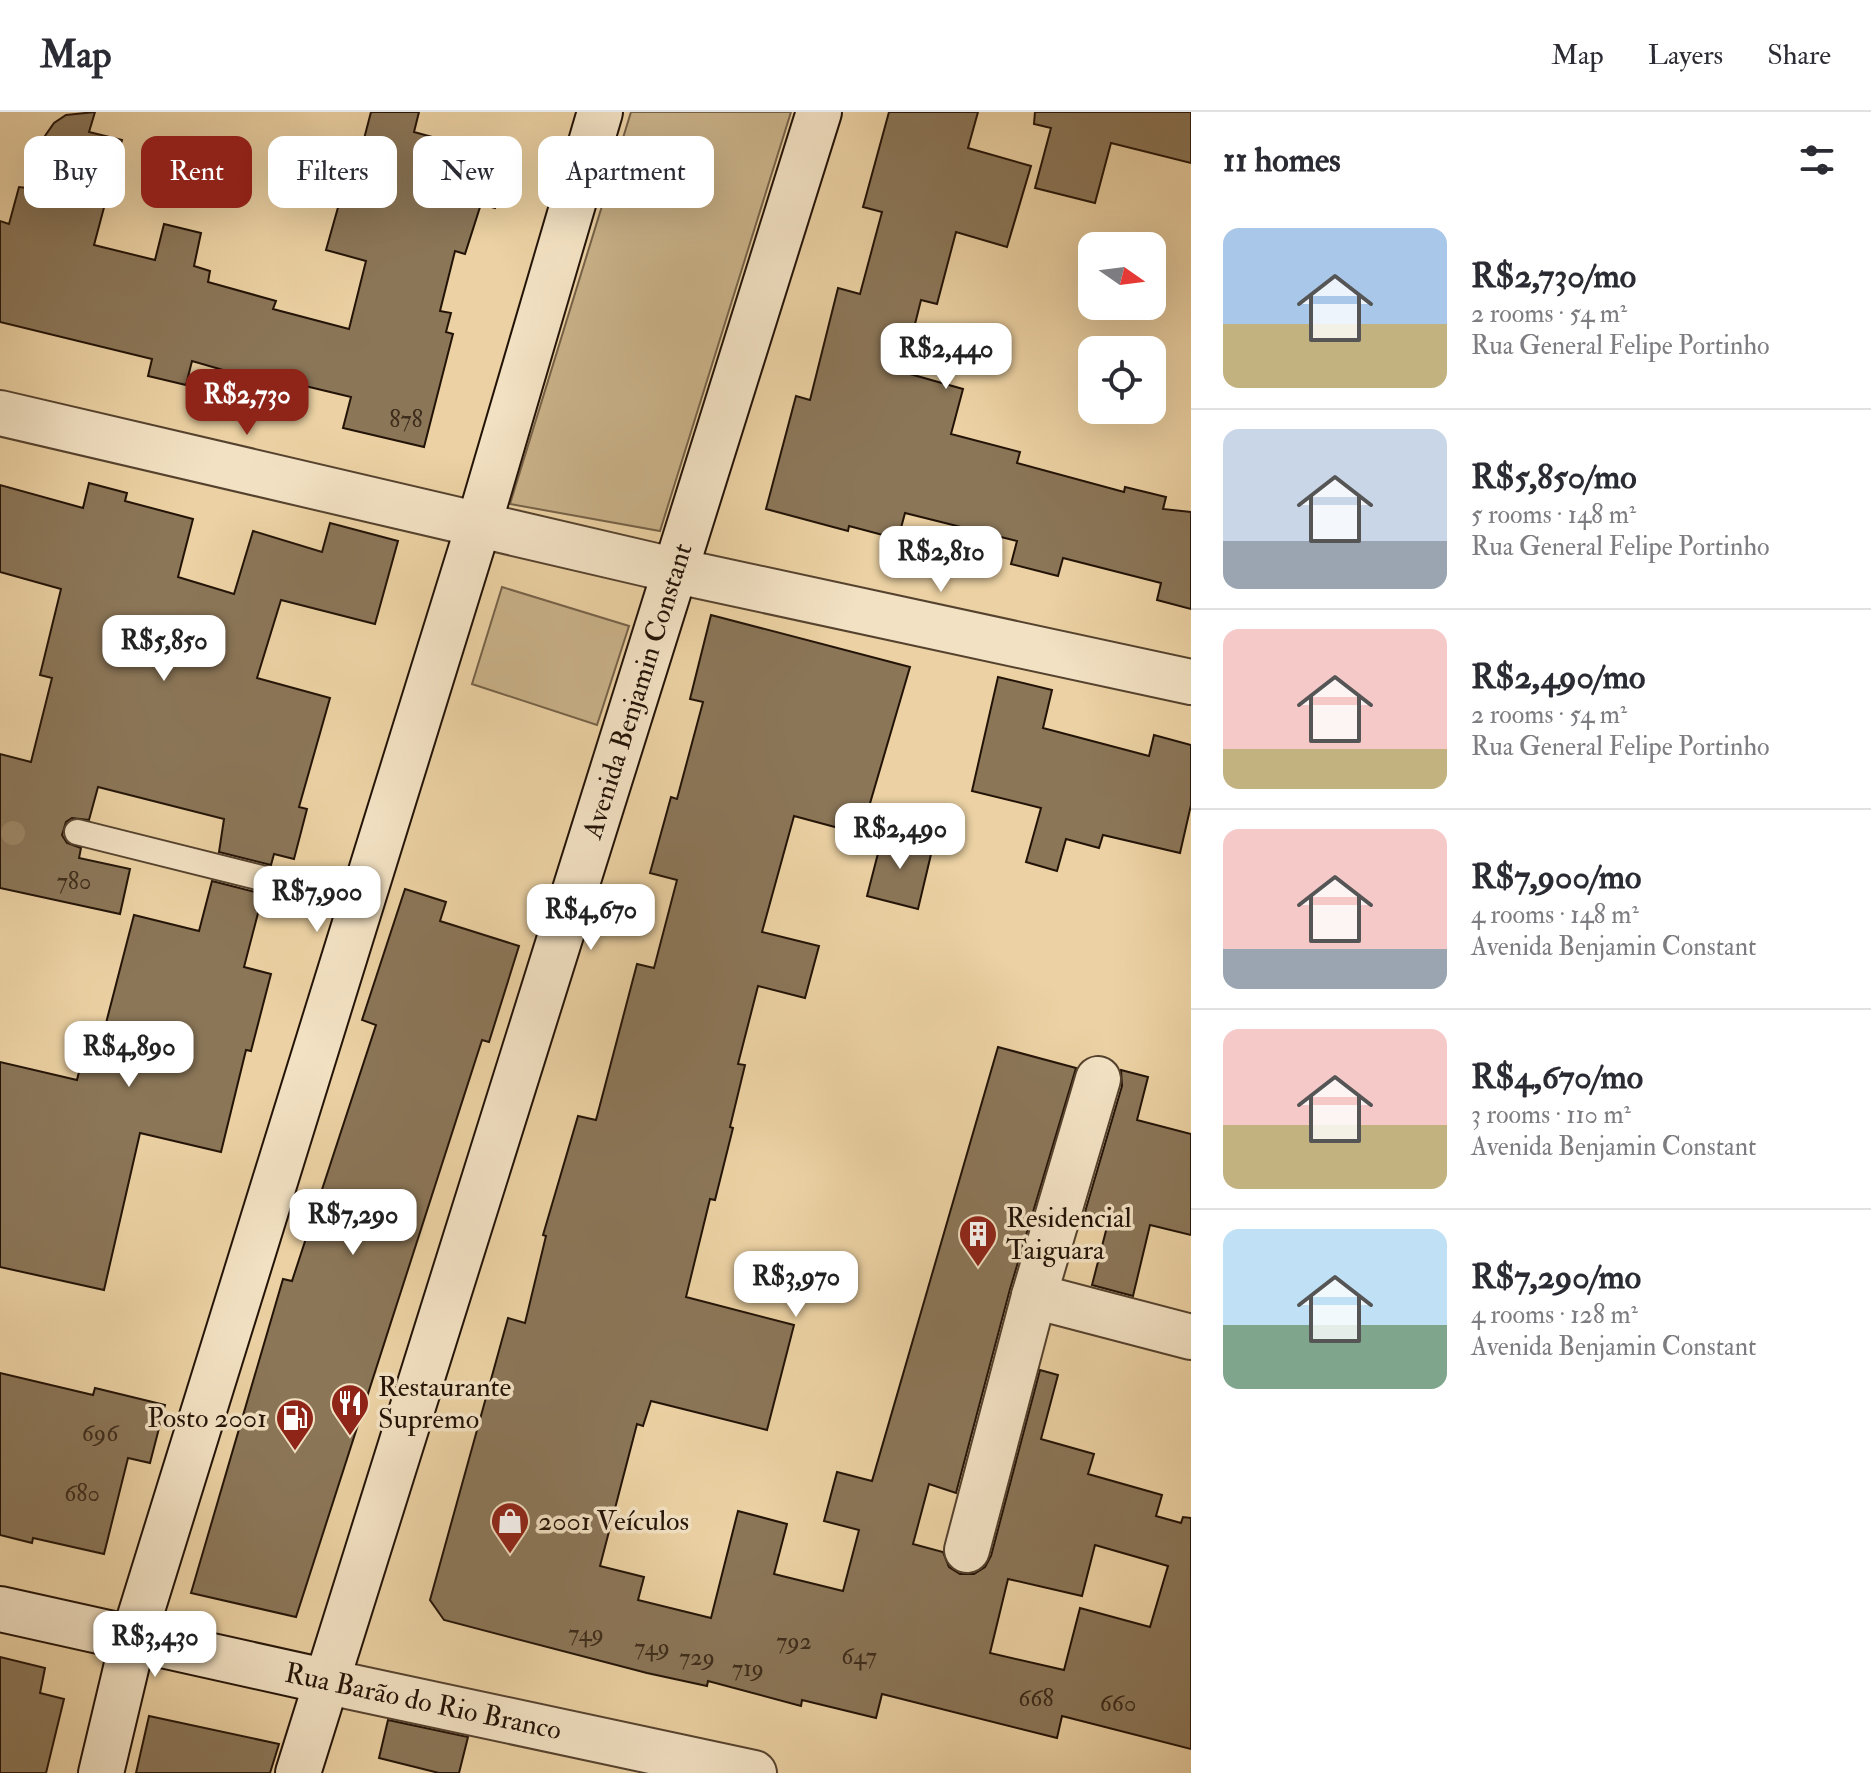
<!DOCTYPE html>
<html lang="en">
<head>
<meta charset="utf-8">
<style>
	body { margin:0; font-family:"IM FELL Double Pica",serif; background:#f2f2f3; color:#2b2b33; height:100vh; display:flex; flex-direction:column; font-size:30px; white-space:nowrap }
	* { box-sizing:border-box; margin:0 }
	p { font-size:26px; color:#7c7c81 }
	.icon { flex:none; width:44px; height:44px; fill:none; stroke:currentColor; stroke-width:2; stroke-linecap:round; stroke-linejoin:round }
	.map { position:relative; flex:1; overflow:hidden }
	.details { display:flex; flex-direction:column; background:#fff; width:680px }
	.details>* { flex:none }
	.top-card { position:absolute; left:24px; top:24px; width:760px; height:72px; display:flex; gap:16px }
	.needle { width:52px; rotate:104deg }
	.tools { position:absolute; left:1078px; top:120px; display:grid; gap:16px }
	.tools a { display:grid; place-items:center; width:88px; height:88px; border-radius:16px; background:#fff; box-shadow:0 8px 32px #0002; font-size:40px }
	.price { position:absolute; translate:-50% -68px; padding:0 18px; border-radius:16px; background:#fff; color:#222; font-size:26px; line-height:52px; filter:drop-shadow(0 2px 4px #0008) }
	.price::after { content:''; position:absolute; left:50%; top:48px; width:24px; height:18px; margin-left:-12px; background:inherit; clip-path:polygon(0 0,100% 0,50% 100%) }
	.price.on { background:#8f2418; color:#fff }
	ul { padding:0; list-style:none }
	li { display:flex; align-items:center; gap:24px; height:200px; padding:0 32px }
	li+li { border-top:2px solid #e1e1e2 }
	li span { display:grid; place-items:center; flex:none; width:224px; height:160px; border-radius:16px; color:#555 }
	li>.icon { margin-inline-start:auto }
	span .icon { width:96px; height:96px; fill:#fffc; stroke-width:1 }
	li b { font-size:34px }
	h2 { display:flex; justify-content:space-between; align-items:center; height:96px; padding:0 32px; font-size:34px }
	.tag { padding:0 28px; border-radius:16px; background:#fff; box-shadow:0 8px 32px #0002; font-size:28px; line-height:72px }
	.tag.on { background:#8f2418; color:#fff }
	header { display:flex; align-items:center; gap:48px; box-sizing:border-box; height:112px; padding:0 40px; background:#fff; border-bottom:2px solid #e1e1e2 }
	header strong { font-size:38px }
	nav { display:flex; gap:44px; margin-inline-start:auto; font-size:28px }
	main { display:flex; flex:1; min-height:0 }
	.map>svg:first-child { display:block }
</style>
</head>
<body>
<header>
<strong>Map</strong>
<nav><a>Map</a><a>Layers</a><a>Share</a></nav>
</header>
<main>
<div class="map">
<svg width="1191" height="1661" viewBox="0 0 1191 1661">
	<rect width="100%" height="100%" fill="#ebd1a3"/>
	<filter id="stains"><feTurbulence type="fractalNoise" baseFrequency=".0025" numOctaves="4"/><feColorMatrix values="0 0 0 0 .2 0 0 0 0 .09 0 0 0 0 .02 0 0 0 .5 -.17"/></filter>
	<radialGradient id="worn" r=".72"><stop offset=".6" stop-color="#630" stop-opacity="0"/><stop offset="1" stop-color="#630" stop-opacity=".3"/></radialGradient>
	<g fill="#c9b188" stroke="#766248" stroke-width="2">
		<path d="M631,0H791L660,419L510,392Z"/>
		<path d="M502,475L629,514L597,613L472,572Z"/>
	</g>
	<g fill="#8b7658" stroke="#231307" stroke-width="2" fill-rule="evenodd">
		<path d="M95,0L89,20L122,28L94,133L155,148L164,112L201,121L194,154L210,159L208,170L276,189L273,197L349,217L366,149L326,138L346,67L353,69L371,0H419L414,20L509,46L495,96L481,92L465,142L455,139L440,199L451,201L446,220L453,222L424,335L343,316L351,285L255,262L254,267L192,249L186,273L148,264L152,247L0,210V109L9,112L19,75L27,76L38,34L54,11L66,3Z"/>
		<path d="M889,0H978L968,36L1031,54L1007,135L956,120L937,192L921,188L903,260L963,277L951,322L1020,340L1017,351L1124,380L1125,375L1166,385L1163,397L1191,400V497L1157,488L1161,471L1063,446L1058,464L1011,452L1017,429L905,401L898,427L849,414L848,419L766,397L796,284L810,288L838,176L860,182L882,100L863,95Z"/>
		<path d="M1035,0H1191V51L1111,31L1095,91L1035,76L1051,16L1034,12Z"/>
		<path d="M89,371L127,381L125,389L193,407L178,465L234,482L253,419L322,440L330,411L398,429L375,512L281,488L257,566L330,586L299,695L307,697L294,747L274,742L271,753L219,740L224,707L98,675L89,708L72,706L66,710L62,723L67,731L81,736L79,746L130,757L120,802L0,776V642L31,650L52,566L40,563L61,477L0,460V373L83,396Z"/>
		<path d="M711,503L910,555L861,722L794,704L762,820L819,834L805,886L758,874L738,952L745,953L730,1015L733,1016L715,1088L710,1087L686,1185L794,1213L767,1318L651,1289L643,1314L637,1312L600,1454L644,1465L638,1488L711,1506L738,1399L787,1412L774,1462L843,1479L859,1418L824,1409L837,1360L872,1369L998,935L1076,956L1010,1177L956,1381L929,1372L913,1432L943,1440L949,1455L960,1462H974L985,1455L991,1444L1040,1258L1058,1263L1041,1327L1094,1342L1088,1362L1162,1383L1156,1404L1181,1411L1183,1405L1191,1406V1637L1062,1604L1057,1626L882,1582L876,1606L802,1588L801,1594L708,1569L707,1574L647,1561L444,1508L430,1488L508,1206L525,1211L546,1124L543,1123L578,1004L596,1008L637,852L654,856L677,768L650,761L671,685L677,687L703,590L690,587ZM1095,1433L1168,1454L1150,1515L1080,1496L1064,1558L990,1541L1008,1467L1082,1484Z"/>
		<path d="M998,565L1052,578L1043,616L1149,644L1154,623L1191,633V693L1180,741L1103,723L1099,736L1066,727L1057,759L1026,750L1041,696L972,679Z"/>
		<path d="M883,722L933,734L918,797L867,784Z"/>
		<path d="M212,769L263,782L244,855L271,862L251,939L246,938L221,1040L140,1021L104,1178L0,1155V950L77,968L84,939L98,942L134,803L199,819Z"/>
		<path d="M405,777L446,790L440,809L519,834L489,930L482,928L296,1505L191,1481L283,1167L292,1169L376,913L362,908Z"/>
		<path d="M1121,958L1148,965L1137,1008L1191,1022V1123L1150,1113L1133,1184L1092,1173L1109,1107L1085,1100L1122,974Z"/>
		<path d="M0,1261L93,1283L95,1276L165,1293L150,1351L128,1346L104,1442L33,1426L32,1431L0,1423Z"/>
		<path d="M0,1545L45,1556L40,1581L64,1587L46,1661H0Z"/>
		<path d="M149,1604L279,1632L270,1661H136Z"/>
		<path d="M388,1608L468,1625L459,1661H439L379,1646Z"/>
	</g>
	<g fill="none" stroke-linecap="round" stroke-linejoin="round">
		<defs>
			<path id="service" d="M77,720L362,791"/>
			<g id="minor">
				<path d="M677,459L1191,570"/>
				<path d="M1034,1184L1191,1225"/>
				<path d="M967,1438L1034,1184L1098,967"/>
			</g>
			<g id="tertiary">
				<path d="M0,301L677,459"/>
				<path d="M324,1569L754,1661"/>
			</g>
			<g id="secondary">
				<path d="M0,1497L324,1569"/>
				<path d="M101,1661L133,1527L478,415L600,0"/>
				<path id="s1" d="M298,1661L819,0"/>
			</g>
		</defs>
		<use href="#service" stroke="#55422e" stroke-width="28"/>
		<use href="#minor" stroke="#55422e" stroke-width="48"/>
		<use href="#tertiary" stroke="#55422e" stroke-width="48"/>
		<use href="#secondary" stroke="#231307" stroke-width="48"/>
		<use href="#service" stroke="#f2e1c3" stroke-width="24"/>
		<use href="#minor" stroke="#f2e1c3" stroke-width="44"/>
		<use href="#tertiary" stroke="#f2e1c3" stroke-width="44"/>
		<use href="#secondary" stroke="#f2e1c3" stroke-width="44"/>
	</g>
	<circle fill="#9d8766" cx="13" cy="721" r="12"/>
	<defs>
		<symbol id="building-pin" viewBox="-11 -11 22 30"><path d="M0 17L-7.5 6A9.5 9.5 0 1 1 7.5 6Z" fill="#8f2418" stroke="#f2e1c3"/><path d="M-4-6H4V6H1V3H-1V6H-4ZM-2.5-4.3h1.7v1.8h-1.7ZM.8-4.3h1.7v1.8H.8ZM-2.5-1h1.7V.8h-1.7ZM.8-1h1.7V.8H.8Z" fill="#fff"/></symbol>
		<symbol id="restaurant-pin" viewBox="-11 -11 22 30"><path d="M0 17L-7.5 6A9.5 9.5 0 1 1 7.5 6Z" fill="#8f2418" stroke="#f2e1c3"/><path d="M-5-6h1v4h1v-4h1v4h1v-4h1v5L-1.5 .5V6h-2V.5L-5-1ZM5-6V6H3V1.5H1.5Q1.5-4 5-6Z" fill="#fff"/></symbol>
		<symbol id="fuel-pin" viewBox="-11 -11 22 30"><path d="M0 17L-7.5 6A9.5 9.5 0 1 1 7.5 6Z" fill="#8f2418" stroke="#f2e1c3"/><path d="M-5.5-6h7V0h2V4h1.3V-2.5L3-4.5l.8-.8L6-3V5H2.5V1h-1V6h-7ZM-4.2-4.7v3.2H.2V-4.7Z" fill="#fff"/></symbol>
		<symbol id="shop-pin" viewBox="-11 -11 22 30"><path d="M0 17L-7.5 6A9.5 9.5 0 1 1 7.5 6Z" fill="#8f2418" stroke="#f2e1c3"/><path d="M-5-2.5h2.3a2.7 3.5 0 0 1 5.4 0H5L5.5 6h-11ZM-1.5-2.5h3a1.5 2.3 0 0 0-3 0Z" fill="#fff"/></symbol>
	</defs>
	<g fill-rule="evenodd">
		<use href="#building-pin" x="956" y="1100" width="44" height="60"/>
		<use href="#restaurant-pin" x="328" y="1269" width="44" height="60"/>
		<use href="#fuel-pin" x="273" y="1284" width="44" height="60"/>
		<use href="#shop-pin" x="488" y="1387" width="44" height="60"/>
	</g>
	<g text-anchor="middle" dominant-baseline="central" stroke-width="7" stroke-linejoin="round" paint-order="stroke">
		<g font-size="24" fill="#3d2c1b">
			<text x="406" y="307">878</text>
			<text x="74" y="769">780</text>
			<text x="100" y="1321">696</text>
			<text x="82" y="1381">680</text>
			<text x="586" y="1521">749</text>
			<text x="794" y="1529">792</text>
			<text x="652" y="1535">749</text>
			<text x="859" y="1544">647</text>
			<text x="697" y="1545">729</text>
			<text x="748" y="1556">719</text>
			<text x="1036" y="1586">668</text>
			<text x="1118" y="1591">660</text>
		</g>
		<g font-size="28" fill="#231307" stroke="#f2e1c3">
			<text stroke="none"><textPath href="#s1" startOffset="1134">Avenida Benjamin Constant</textPath></text>
			<text transform="translate(423 1590) rotate(12)">Rua Barão do Rio Branco</text>
		</g>
		<g font-size="28" fill="#231307" stroke="#f2e1c3" text-anchor="start">
			<text x="1006" y="1106">Residencial<tspan x="1006" dy="32">Taiguara</tspan></text>
			<text x="378" y="1275">Restaurante<tspan x="378" dy="32">Supremo</tspan></text>
			<text x="267" y="1306" text-anchor="end">Posto 2001</text>
			<text x="538" y="1409">2001 Veículos</text>
		</g>
	</g>
	<rect width="100%" height="100%" filter="url(#stains)"/>
	<rect width="100%" height="100%" fill="url(#worn)"/>
</svg>
<div class="tools">
<a><svg class="needle" viewBox="-14 -14 28 28"><path d="M0-13l5 13h-10z" fill="#e53935"/><path d="M0 13l5-13h-10z" fill="#7c7c81"/></svg></a>
<a><svg class="icon" aria-label="locate" viewBox="0 0 24 24"><circle cx="12" cy="12" r="6"/><path d="M12 2v4M12 18v4M2 12h4M18 12h4"/></svg></a>
</div>
<b class="price" style="left:946px;top:279px">R$2,440</b>
<b class="price on" style="left:247px;top:325px">R$2,730</b>
<b class="price" style="left:941px;top:482px">R$2,810</b>
<b class="price" style="left:164px;top:571px">R$5,850</b>
<b class="price" style="left:900px;top:759px">R$2,490</b>
<b class="price" style="left:317px;top:822px">R$7,900</b>
<b class="price" style="left:591px;top:840px">R$4,670</b>
<b class="price" style="left:129px;top:977px">R$4,890</b>
<b class="price" style="left:353px;top:1145px">R$7,290</b>
<b class="price" style="left:796px;top:1207px">R$3,970</b>
<b class="price" style="left:155px;top:1567px">R$3,430</b>
<div class="top-card">
<a class="tag">Buy</a>
<a class="tag on">Rent</a>
<a class="tag">Filters</a>
<a class="tag">New</a>
<a class="tag">Apartment</a>
</div>
</div>
<section class="details">
<h2>11 homes<svg class="icon" aria-label="filters" viewBox="0 0 24 24"><path d="M4 7h16M4 17h16"/><circle cx="9" cy="7" r="2"/><circle cx="15" cy="17" r="2"/></svg></h2>
<ul>
<li><span style="background:linear-gradient(#a9c7e8 60%,#c2b280 0)"><svg class="icon" aria-label="home" viewBox="0 0 24 24"><path d="M3 11l9-7 9 7M6 9v11h12V9"/></svg></span><div><b>R$2,730/mo</b><p>2 rooms · 54 m²</p><p>Rua General Felipe Portinho</p></div></li>
<li><span style="background:linear-gradient(#c9d6e8 70%,#9aa5b1 0)"><svg class="icon" aria-label="home" viewBox="0 0 24 24"><path d="M3 11l9-7 9 7M6 9v11h12V9"/></svg></span><div><b>R$5,850/mo</b><p>5 rooms · 148 m²</p><p>Rua General Felipe Portinho</p></div></li>
<li><span style="background:linear-gradient(#f6c9c9 75%,#c2b280 0)"><svg class="icon" aria-label="home" viewBox="0 0 24 24"><path d="M3 11l9-7 9 7M6 9v11h12V9"/></svg></span><div><b>R$2,490/mo</b><p>2 rooms · 54 m²</p><p>Rua General Felipe Portinho</p></div></li>
<li><span style="background:linear-gradient(#f6c9c9 75%,#9aa5b1 0)"><svg class="icon" aria-label="home" viewBox="0 0 24 24"><path d="M3 11l9-7 9 7M6 9v11h12V9"/></svg></span><div><b>R$7,900/mo</b><p>4 rooms · 148 m²</p><p>Avenida Benjamin Constant</p></div></li>
<li><span style="background:linear-gradient(#f6c9c9 60%,#c2b280 0)"><svg class="icon" aria-label="home" viewBox="0 0 24 24"><path d="M3 11l9-7 9 7M6 9v11h12V9"/></svg></span><div><b>R$4,670/mo</b><p>3 rooms · 110 m²</p><p>Avenida Benjamin Constant</p></div></li>
<li><span style="background:linear-gradient(#bfe0f5 60%,#7fa58c 0)"><svg class="icon" aria-label="home" viewBox="0 0 24 24"><path d="M3 11l9-7 9 7M6 9v11h12V9"/></svg></span><div><b>R$7,290/mo</b><p>4 rooms · 128 m²</p><p>Avenida Benjamin Constant</p></div></li>
</ul>
</section>
</main>
</body>
</html>
